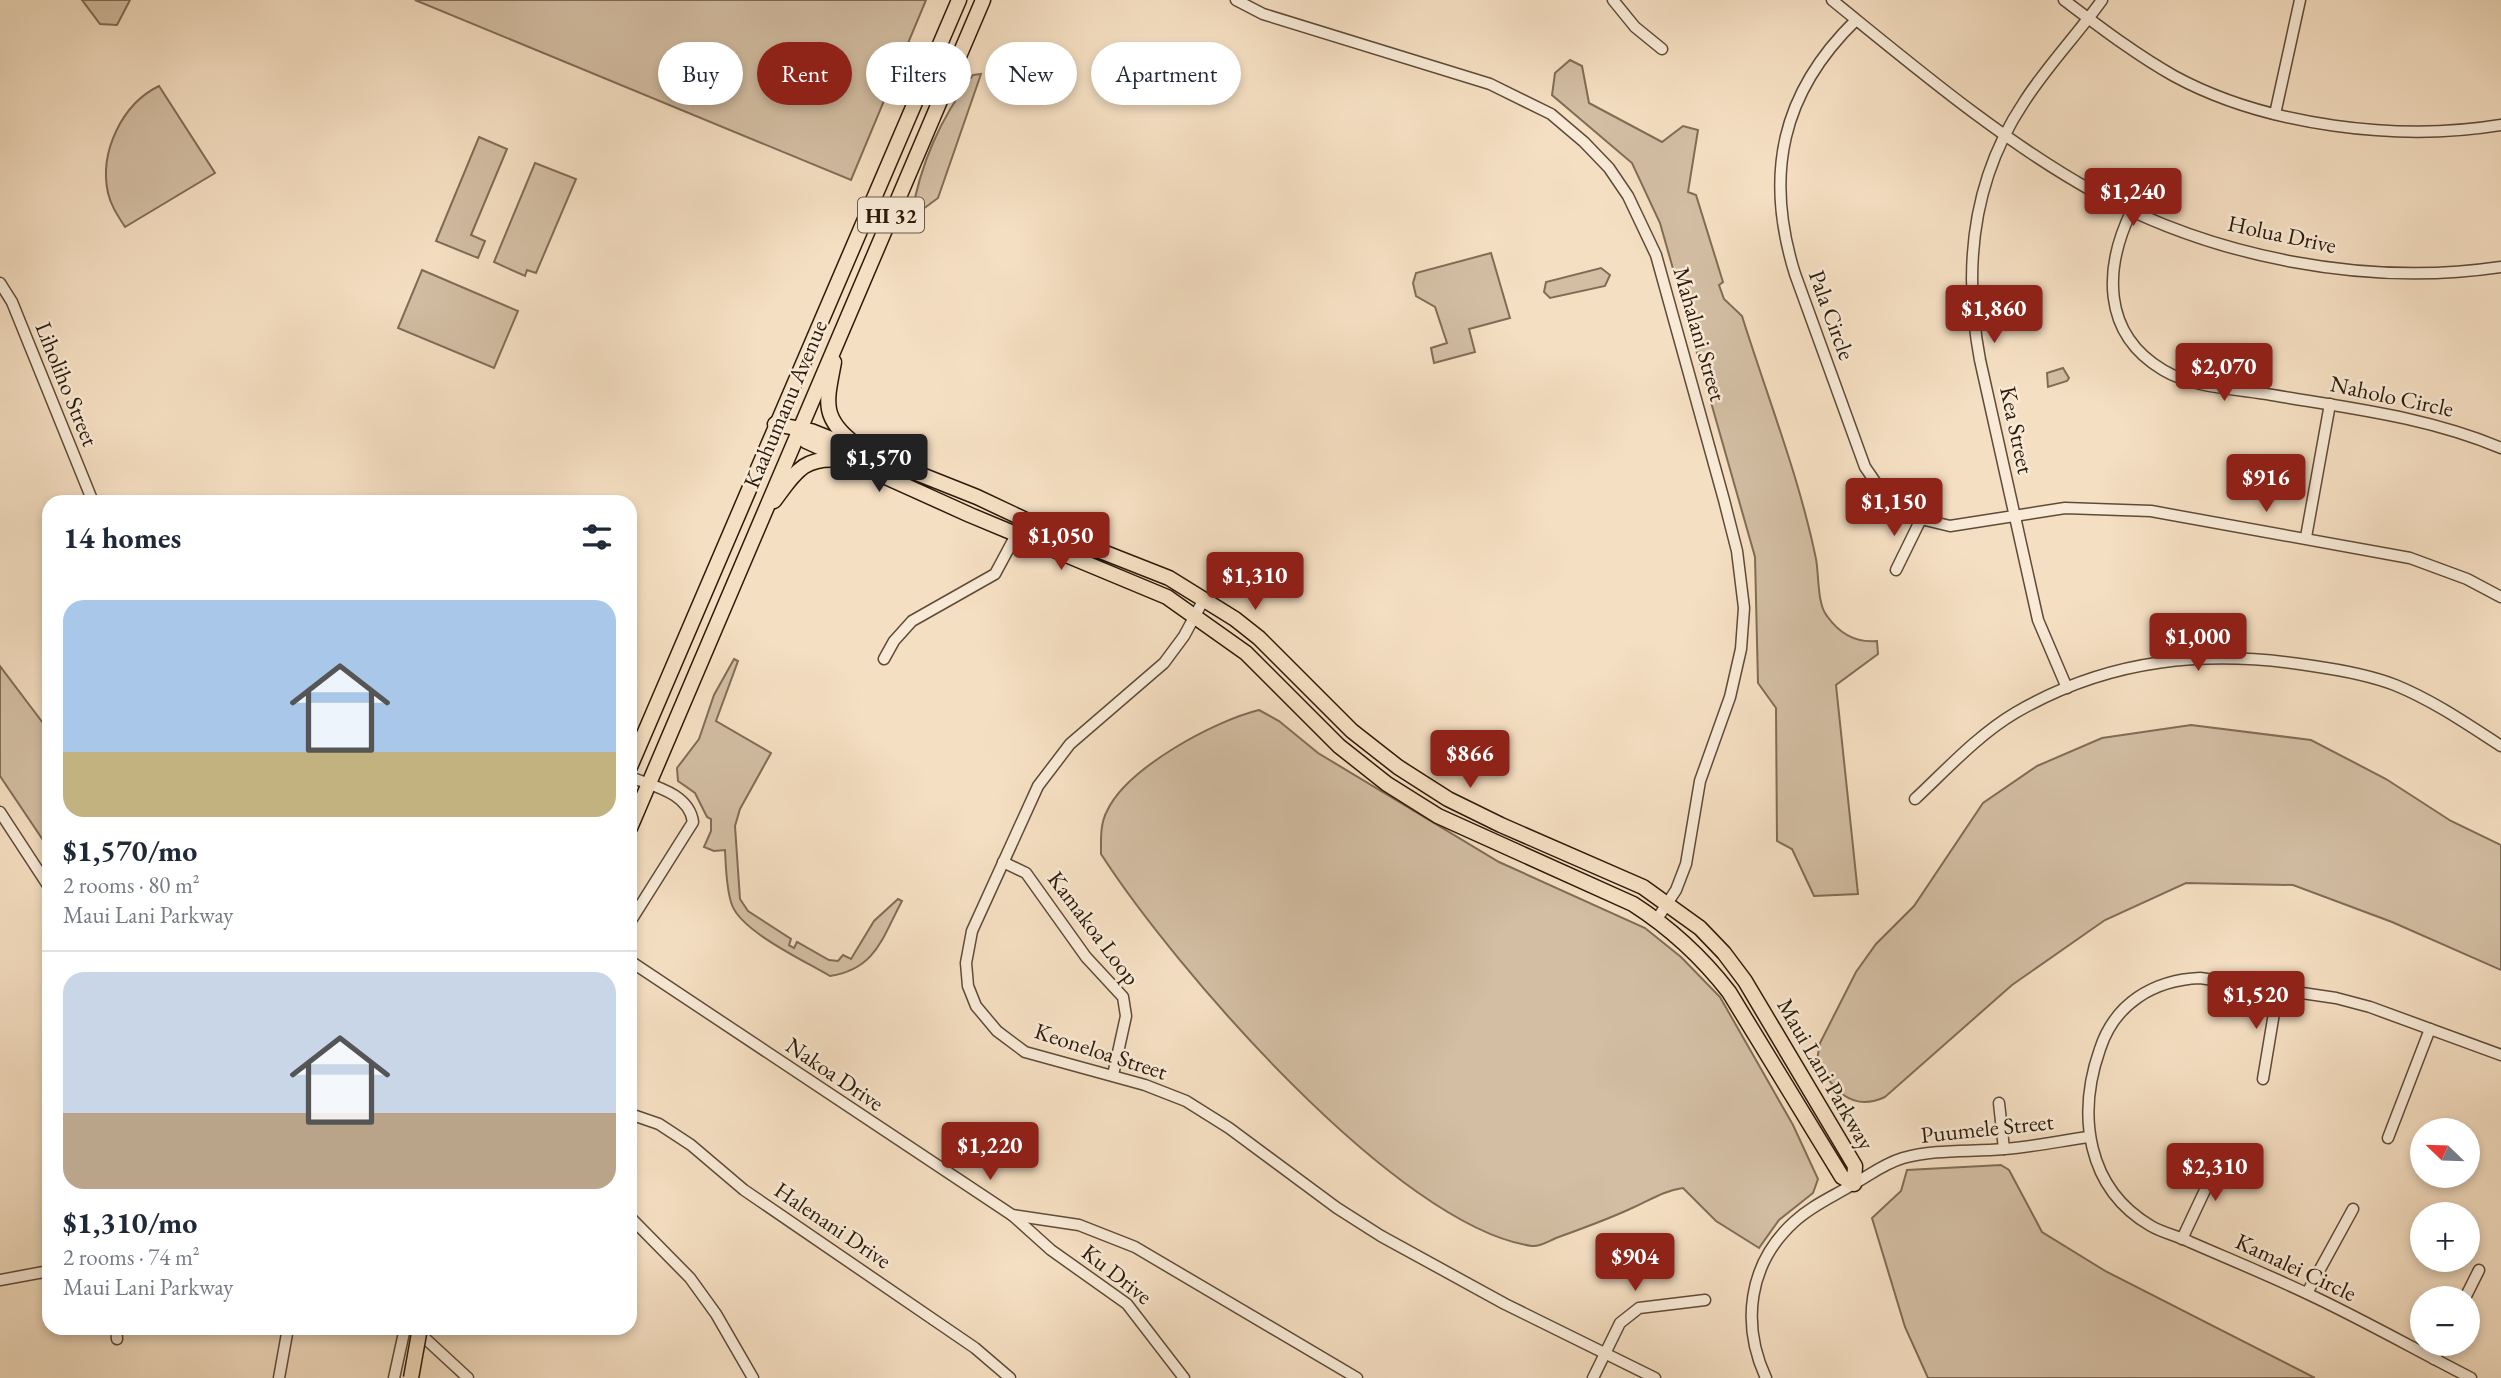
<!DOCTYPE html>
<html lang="en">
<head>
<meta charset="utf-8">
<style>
	body { margin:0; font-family:"EB Garamond",serif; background:#f2f2f3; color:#1f2937; height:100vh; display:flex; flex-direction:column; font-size:26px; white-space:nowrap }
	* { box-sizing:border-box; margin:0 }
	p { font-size:23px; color:#747a83 }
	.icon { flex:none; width:38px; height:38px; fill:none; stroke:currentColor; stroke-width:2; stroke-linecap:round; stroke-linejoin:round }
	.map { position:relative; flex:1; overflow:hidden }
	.panel { position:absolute; left:42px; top:495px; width:595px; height:840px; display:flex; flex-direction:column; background:#fff; border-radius:21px; box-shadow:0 4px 10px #0003 }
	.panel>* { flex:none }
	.hud { position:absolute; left:658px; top:42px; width:665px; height:63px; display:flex; gap:14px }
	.needle { width:46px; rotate:293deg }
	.fabs { position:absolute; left:2410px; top:1118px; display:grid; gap:14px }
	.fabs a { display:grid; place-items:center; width:70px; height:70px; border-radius:50%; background:#fff; box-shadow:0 4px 10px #0003; font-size:35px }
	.price { position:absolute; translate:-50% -60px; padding:0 16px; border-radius:7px; background:#8f2418; color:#fff; font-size:23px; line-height:46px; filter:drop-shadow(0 2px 4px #0008) }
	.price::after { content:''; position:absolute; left:50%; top:42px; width:21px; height:16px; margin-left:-10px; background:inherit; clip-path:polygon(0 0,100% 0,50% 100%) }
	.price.current { background:#222; color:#fff }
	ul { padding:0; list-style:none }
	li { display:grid; align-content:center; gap:14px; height:371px; padding:0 21px }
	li+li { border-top:2px solid #e0e1e3 }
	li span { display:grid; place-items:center; height:217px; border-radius:21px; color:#555 }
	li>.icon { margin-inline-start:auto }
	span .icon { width:126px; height:126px; fill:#fffc; stroke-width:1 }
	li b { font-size:30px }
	h2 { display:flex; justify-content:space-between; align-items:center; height:84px; padding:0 21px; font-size:30px }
	.tag { padding:0 24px; border-radius:32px; background:#fff; box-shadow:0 4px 10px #0003; font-size:24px; line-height:63px }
	.tag.current { background:#8f2418; color:#fff }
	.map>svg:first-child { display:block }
</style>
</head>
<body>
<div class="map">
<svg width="2501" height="1378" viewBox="0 0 2501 1378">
	<rect width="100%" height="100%" fill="#f5dfc2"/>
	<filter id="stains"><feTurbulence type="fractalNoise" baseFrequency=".00286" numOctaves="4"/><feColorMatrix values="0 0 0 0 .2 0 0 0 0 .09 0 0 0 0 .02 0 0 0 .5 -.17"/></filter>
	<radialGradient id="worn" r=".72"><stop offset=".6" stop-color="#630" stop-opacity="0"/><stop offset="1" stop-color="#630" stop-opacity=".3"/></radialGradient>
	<g fill="#d3bea3" stroke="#806c56" stroke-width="2">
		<path d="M82,0H130L117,25L100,24Z"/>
		<path d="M415,0H926L851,180Z"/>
		<path d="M1570,60L1582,66L1589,103L1662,142L1683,126L1698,130L1688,192L1696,195L1723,282L1719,285L1724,299L1742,316C1767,396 1799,476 1816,559C1819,574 1817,604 1827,616C1839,633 1856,643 1877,641L1878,654L1836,685L1858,894L1814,896L1792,849L1777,841L1776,708L1758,683L1755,557L1660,223L1632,163L1552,95L1555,73Z"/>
		<path d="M981,74L938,198L911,218C920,164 940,119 973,75Z"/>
		<path d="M159,86L215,173L125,227C118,216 111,206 108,193C99,152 122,104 159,86Z"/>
		<path d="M479,137L507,149L471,235L485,241L478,258L436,241Z"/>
		<path d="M535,163L576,179L536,273L527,270L525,276L494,262Z"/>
		<path d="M1491,253L1510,318L1469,329L1475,352L1434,363L1431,348L1447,343L1435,307L1416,296L1413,283L1416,273Z"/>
		<path d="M1601,268L1610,275L1605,286L1550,298L1544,292L1546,282Z"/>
		<path d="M422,270L518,311L494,368L398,328Z"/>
		<path d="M2063,368L2069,378L2067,381L2048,387L2047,373Z"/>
		<path d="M734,659L738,661L716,721L771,753L740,809L735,826L740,899L748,911L791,939L789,945L794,948L797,942L829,960L838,961L843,955L851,959L874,921L898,899L902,901C882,938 876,969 830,976C805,961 742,932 732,905C726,889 726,867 725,850L714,851L704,847L711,831V819L707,817L695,793L678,781L677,768L699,739L714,695Z"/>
		<path d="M0,666L49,731V849L0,776Z"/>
		<path d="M1259,710L1279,721L1318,753L1499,862L1645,928L1681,957L1720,997L1793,1125L1818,1179L1813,1193L1779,1220L1759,1248L1716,1221L1683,1188C1662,1191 1649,1201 1630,1209C1606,1220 1581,1229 1556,1238C1549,1241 1539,1247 1532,1246C1397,1227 1173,966 1101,854C1101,839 1100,824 1107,811C1127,768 1214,721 1259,710Z"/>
		<path d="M2191,725L2311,740L2386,779L2451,821L2501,845V970L2392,922L2293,885L2186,883L2105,920L2012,985L1885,1097C1851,1113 1831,1088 1817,1060L1820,1043L1856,972L1876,944L1914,906L1983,803L2037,766L2102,738Z"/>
		<path d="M2001,1165L2009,1170L2042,1232L2107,1272L2315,1378H1928L1905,1327L1872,1218L1901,1191L1907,1170Z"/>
	</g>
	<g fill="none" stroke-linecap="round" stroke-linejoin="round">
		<defs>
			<g id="minor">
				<path d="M1236,0L1263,14L1490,84L1551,114L1584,142L1609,168L1628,196L1656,255L1724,500L1737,551L1744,608L1741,649L1730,697L1700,781L1686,864L1676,890L1657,919"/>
				<path d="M1613,0L1635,27L1662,49"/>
				<path d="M1832,0C1916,68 2002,141 2096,193C2216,258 2366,287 2501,267"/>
				<path d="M2064,0C2100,27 2135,54 2174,76C2266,126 2399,142 2501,125"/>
				<path d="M1856,20C1781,93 1764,175 1795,274L1865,467L1885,496L1921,519L1950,526L2065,508L2151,511L2410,558L2467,579L2501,597"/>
				<path d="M2275,114L2300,0"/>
				<path d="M2132,210C2104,267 2101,333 2163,370C2193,388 2237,389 2272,395C2349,408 2428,417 2501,448"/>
				<path d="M0,283L12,302L93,502"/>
				<path d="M2306,537L2330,404"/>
				<path d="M1896,570L1921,519"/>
				<path d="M1204,599L1184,636L1164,663L1070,744L1038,786L972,931L966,963L968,986L976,1006L997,1031L1025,1052L1145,1085L1186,1101L1229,1128L1337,1208L1381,1236L1505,1304L1655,1378"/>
				<path d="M884,659L894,641L912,621L995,574L1024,520"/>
				<path d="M2067,688L2038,620L1980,360C1963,270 1972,180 2024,102C2047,66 2077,35 2102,0"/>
				<path d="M630,777C653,786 689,793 693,822L630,922"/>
				<path d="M1915,799C1947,769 1978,735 2015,713C2109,658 2208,649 2313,666C2341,670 2369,675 2395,685C2434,701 2467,724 2501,746"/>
				<path d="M0,812L49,887"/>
				<path d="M1003,862L1026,873L1086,957L1123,997L1126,1016L1113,1075"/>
				<path d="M630,961L1012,1215L1079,1225L1135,1247L1357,1378"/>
				<path d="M2263,1079L2278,989"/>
				<path d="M1999,1103L2004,1149"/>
				<path d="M630,1114L659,1124L691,1145L744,1190L975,1348L1010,1378"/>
				<path d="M2388,1138L2430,1029"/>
				<path d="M1012,1215L1051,1250L1127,1304L1184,1378"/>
				<path d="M630,1217L690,1278L716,1314L753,1378"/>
				<path d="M2182,1239L2221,1156"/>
				<path d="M0,1280L49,1271"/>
				<path d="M2307,1293L2353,1209"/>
				<path d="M2465,1298L2479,1270"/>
				<path d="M116,1328L117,1339"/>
				<path d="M416,1330L468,1378"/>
				<path d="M2434,1359L2442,1344"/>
				<path d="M279,1378L288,1328"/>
				<path d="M394,1378L405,1328"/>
				<path d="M1593,1378L1620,1323L1639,1308L1705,1300"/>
				<path d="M1766,1378C1741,1324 1748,1264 1794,1222C1811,1206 1832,1197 1852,1185C1870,1175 1883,1164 1903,1158C1936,1149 1970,1152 2004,1149C2032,1147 2060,1141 2088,1137"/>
				<path d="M2471,1378C2416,1350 2362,1319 2306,1293C2268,1275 2229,1259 2190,1242C2178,1236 2163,1233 2151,1226C2086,1188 2077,1114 2100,1049C2115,1003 2154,980 2200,978L2336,998L2370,1007L2501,1055"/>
			</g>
			<g id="major">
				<path d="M834,362C827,400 820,417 854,443"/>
				<path d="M775,424L811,431L977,497L1047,530L1169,578L1235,619L1259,638L1352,731L1398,767L1448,799L1501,825L1643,887L1700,928L1724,953L1745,981L1855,1166L1854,1184L1842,1177L1729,992C1701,956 1672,929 1633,904L1438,816L1387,784L1339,746L1246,653L1167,597L970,515L806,441L798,431"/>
				<path d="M774,501C795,473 803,456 841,460"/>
				<path d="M630,767L959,0"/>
				<path d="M630,828L983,0"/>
			</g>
		</defs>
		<use href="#minor" stroke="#5f4b37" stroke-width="13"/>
		<use href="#major" stroke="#2d1a09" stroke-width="17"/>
		<use href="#minor" stroke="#f8ead7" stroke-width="10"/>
		<use href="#major" stroke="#f5dfc2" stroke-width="14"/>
		<defs>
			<path id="major-bridge" d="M411,1378L420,1328"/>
		</defs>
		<use href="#major-bridge" stroke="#2d1a09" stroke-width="17" stroke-linecap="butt"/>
		<use href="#major-bridge" stroke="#f5dfc2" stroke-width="14"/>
	</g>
	<g text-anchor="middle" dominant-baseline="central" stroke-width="5" stroke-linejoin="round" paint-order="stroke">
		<rect fill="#f8ead7" stroke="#6a5847" stroke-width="2" x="858" y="197.5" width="66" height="35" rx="5"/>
		<g font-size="21" font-weight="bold" fill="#2d1a09">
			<text x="891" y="215">HI 32</text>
		</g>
		<g font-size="23" fill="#2d1a09" stroke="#f8ead7">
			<text transform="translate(2282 234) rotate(12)">Holua Drive</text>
			<text transform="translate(1832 315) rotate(70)">Pala Circle</text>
			<text transform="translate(1700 334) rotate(74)">Mahalani Street</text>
			<text transform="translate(67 384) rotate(68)">Liholiho Street</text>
			<text transform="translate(2392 396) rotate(12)">Naholo Circle</text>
			<text transform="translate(785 404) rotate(-67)">Kaahumanu Avenue</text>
			<text transform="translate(2017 430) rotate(78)">Kea Street</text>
			<text transform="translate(1094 928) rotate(53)">Kamakoa Loop</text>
			<text transform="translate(1101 1051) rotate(18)">Keoneloa Street</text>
			<text transform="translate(835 1074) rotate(34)">Nakoa Drive</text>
			<text transform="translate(1826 1074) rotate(60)">Maui Lani Parkway</text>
			<text transform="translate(1987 1128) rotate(-6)">Puumele Street</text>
			<text transform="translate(833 1225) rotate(34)">Halenani Drive</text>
			<text transform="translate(2296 1267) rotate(25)">Kamalei Circle</text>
			<text transform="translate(1117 1274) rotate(38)">Ku Drive</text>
		</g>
	</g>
	<rect width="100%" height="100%" filter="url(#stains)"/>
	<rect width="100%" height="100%" fill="url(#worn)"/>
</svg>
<div class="fabs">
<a><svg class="needle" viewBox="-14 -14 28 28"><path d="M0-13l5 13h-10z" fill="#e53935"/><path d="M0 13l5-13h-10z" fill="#747a83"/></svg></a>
<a>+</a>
<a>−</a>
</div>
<b class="price" style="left:2133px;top:228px">$1,240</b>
<b class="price" style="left:1994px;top:345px">$1,860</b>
<b class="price" style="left:2224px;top:403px">$2,070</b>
<b class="price current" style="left:879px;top:494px">$1,570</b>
<b class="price" style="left:2266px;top:514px">$916</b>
<b class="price" style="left:1894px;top:538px">$1,150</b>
<b class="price" style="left:1061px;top:572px">$1,050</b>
<b class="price" style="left:1255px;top:612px">$1,310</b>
<b class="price" style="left:2198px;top:673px">$1,000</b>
<b class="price" style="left:1470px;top:790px">$866</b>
<b class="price" style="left:2256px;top:1031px">$1,520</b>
<b class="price" style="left:990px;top:1182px">$1,220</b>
<b class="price" style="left:2215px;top:1203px">$2,310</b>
<b class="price" style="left:1635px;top:1293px">$904</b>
<div class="hud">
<a class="tag">Buy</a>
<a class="tag current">Rent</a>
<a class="tag">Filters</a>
<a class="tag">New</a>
<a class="tag">Apartment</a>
</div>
<section class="panel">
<h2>14 homes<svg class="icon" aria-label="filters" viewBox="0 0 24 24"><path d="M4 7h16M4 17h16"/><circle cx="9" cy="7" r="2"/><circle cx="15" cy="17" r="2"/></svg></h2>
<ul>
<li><span style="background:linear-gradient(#a9c7e8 70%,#c2b280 0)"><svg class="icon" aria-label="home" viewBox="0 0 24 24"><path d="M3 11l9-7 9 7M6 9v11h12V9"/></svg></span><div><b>$1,570/mo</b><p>2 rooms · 80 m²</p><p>Maui Lani Parkway</p></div></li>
<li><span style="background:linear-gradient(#c9d6e8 65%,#b9a48a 0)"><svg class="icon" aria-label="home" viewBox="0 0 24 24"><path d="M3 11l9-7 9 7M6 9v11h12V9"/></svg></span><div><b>$1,310/mo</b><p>2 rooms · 74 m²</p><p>Maui Lani Parkway</p></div></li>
</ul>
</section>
</div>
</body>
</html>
